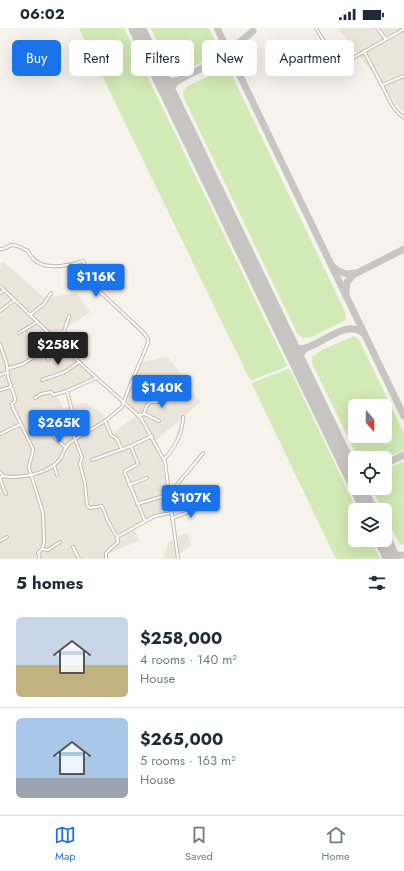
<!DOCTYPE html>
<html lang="en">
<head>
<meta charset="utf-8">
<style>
	body { margin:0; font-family:Jost,sans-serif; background:#f2f2f3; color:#1f2937; height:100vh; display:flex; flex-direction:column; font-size:15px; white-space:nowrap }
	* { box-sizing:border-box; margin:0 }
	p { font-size:13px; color:#747a83 }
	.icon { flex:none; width:22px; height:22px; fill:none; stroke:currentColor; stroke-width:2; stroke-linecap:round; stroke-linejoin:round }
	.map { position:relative; height:531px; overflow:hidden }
	.panel { display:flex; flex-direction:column; background:#fff; flex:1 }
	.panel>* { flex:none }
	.top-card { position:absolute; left:12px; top:12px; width:380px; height:36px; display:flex; gap:8px }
	.needle { width:26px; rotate:160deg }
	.buttons { position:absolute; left:348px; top:371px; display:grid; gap:8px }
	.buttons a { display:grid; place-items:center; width:44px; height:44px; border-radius:6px; background:#fff; box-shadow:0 4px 16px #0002; font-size:20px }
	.price { position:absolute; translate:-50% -34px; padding:0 9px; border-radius:4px; background:#1a73e8; color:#fff; font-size:13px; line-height:26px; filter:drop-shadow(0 1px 2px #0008) }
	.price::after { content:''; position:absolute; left:50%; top:24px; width:12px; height:9px; margin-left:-6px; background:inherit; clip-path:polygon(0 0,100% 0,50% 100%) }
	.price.active { background:#222; color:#fff }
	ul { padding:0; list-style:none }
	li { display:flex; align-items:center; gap:12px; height:100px; padding:0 16px }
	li+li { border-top:1px solid #e0e1e3 }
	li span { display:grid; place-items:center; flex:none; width:112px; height:80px; border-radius:6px; color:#555 }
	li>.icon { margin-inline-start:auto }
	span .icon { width:48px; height:48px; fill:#fffc; stroke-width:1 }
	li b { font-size:17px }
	h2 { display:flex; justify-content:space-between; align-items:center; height:48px; padding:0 16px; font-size:17px }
	.tag { padding:0 14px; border-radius:6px; background:#fff; box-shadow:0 4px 16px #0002; font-size:14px; line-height:36px }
	.tag.active { background:#1a73e8; color:#fff }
	.status { display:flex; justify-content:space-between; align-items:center; height:28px; padding:0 20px; background:#fff; direction:ltr }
	.status svg { height:11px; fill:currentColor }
	.tabs { display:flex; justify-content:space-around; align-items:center; height:56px; border-top:1px solid #e0e1e3; background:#fff; font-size:11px; color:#747a83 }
	.tabs a { display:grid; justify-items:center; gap:2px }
	.tabs .active { color:#1a73e8 }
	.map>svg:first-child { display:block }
</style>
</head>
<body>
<div class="status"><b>06:02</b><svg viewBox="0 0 49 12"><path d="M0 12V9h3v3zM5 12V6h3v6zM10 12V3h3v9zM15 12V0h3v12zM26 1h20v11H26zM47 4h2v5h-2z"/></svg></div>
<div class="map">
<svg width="404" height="531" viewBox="0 0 404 531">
	<rect width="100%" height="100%" fill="#f6f3ec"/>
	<g fill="#eae5da">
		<path d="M338,0H404V86Z"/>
		<path d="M3,234L45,270L77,265L90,284L54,308L98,352L56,365L63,380L86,375L103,386L112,406L137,387L123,370L142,334L168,329L200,374L154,414L162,433L170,481L134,501L139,513L107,526V531H0V236Z"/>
		<path d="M187,504L191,517L179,526L180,531H163L168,515Z"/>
	</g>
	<g fill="#d2eab5" fill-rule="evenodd">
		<path d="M79,0H124L282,327L287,337L286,339L252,352L249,350Z"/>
		<path d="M151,0H209L216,16L217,22C213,29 184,45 176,44C173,44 173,43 170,41Z"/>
		<path d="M226,42L232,47L345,284L346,290L344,293L312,309L303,310L297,305L184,70L183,65L187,58L220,43Z"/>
		<path d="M354,308L358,311L360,314L404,405V422L385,431V430H358L312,335V329L320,323L349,310ZM355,378H385V408H355Z"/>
		<path d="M288,341L290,342L357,482H355V512H371L380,531H336L253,358L252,356L254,354Z"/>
		<path d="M404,433V517L399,515L385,487V482H382L372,460H385V442Z"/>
	</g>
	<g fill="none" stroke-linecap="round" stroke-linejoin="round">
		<g stroke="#c8c6c3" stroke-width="7">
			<path d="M217,0L404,388"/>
			<path d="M216,34L253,3"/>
			<path d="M160,47L168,53H177"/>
			<path d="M172,74C170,67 169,62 174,56C178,51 216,33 222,33C228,33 232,36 236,40"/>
			<path d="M333,239C340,245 346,247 355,245"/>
			<path d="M346,265L347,254L353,247L404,221"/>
			<path d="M288,314L296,320L302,321C321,318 347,289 364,306"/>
			<path d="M300,340C298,331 299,326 306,320"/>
			<path d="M385,436L404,427"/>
			<path d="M348,439L355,444"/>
			<path d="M359,460L360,463"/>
			<path d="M386,519C391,526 396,528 404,527"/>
		</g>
		<g stroke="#c8c6c3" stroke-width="17">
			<path d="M137,0L355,453"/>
			<path d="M358,460L369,482"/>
			<path d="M383,512L392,531"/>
		</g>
		<defs>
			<g id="minor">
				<path d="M316,0C324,15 334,28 351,31L404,1"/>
				<path d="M377,0L386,11"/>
				<path d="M364,23L392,77L397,84L404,90"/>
				<path d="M382,57L404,48"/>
				<path d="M0,221C5,222 8,218 12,217C17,217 24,221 28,223C35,239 51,240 67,237C73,237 78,234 83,233L90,249L99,263L143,304L148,311V315L127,365L122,379L105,393L69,415C64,420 64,426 60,431C49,446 20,451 3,448L0,450"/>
				<path d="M0,258L79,334L141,390L165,434L178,531"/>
				<path d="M0,265L4,262"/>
				<path d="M0,283L15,272"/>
				<path d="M30,287L44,276L51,265"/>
				<path d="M19,305L37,294"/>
				<path d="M0,316L7,337L8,349L15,370V373L12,376L13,380L33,421C33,428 29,433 29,440L43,485L44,515L42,521L38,525L40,531"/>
				<path d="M48,332V320C62,315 65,301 69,288"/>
				<path d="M7,341L23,336L48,320"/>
				<path d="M0,347L8,344"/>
				<path d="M96,350L67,363L73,386L69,396L82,429L80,436L85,455L87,477L90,480L102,478L108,493L117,509L155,488L171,485"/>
				<path d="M42,352L65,344L79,334"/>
				<path d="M0,362L11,359"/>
				<path d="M35,370L41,366L51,364L53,367L67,363"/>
				<path d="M144,385L146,379L150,374H162L171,366"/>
				<path d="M139,387L145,386L159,393"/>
				<path d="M43,390L49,404L65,419"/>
				<path d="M105,393L111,407L117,411L122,422"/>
				<path d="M49,404L69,396L80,400L84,406"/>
				<path d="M0,406L21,396"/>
				<path d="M131,418L138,436L125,443V445L145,493"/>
				<path d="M164,431C175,421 183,403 183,389"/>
				<path d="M92,432L131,418L152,408"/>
				<path d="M54,437L57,447"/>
				<path d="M0,444L3,448"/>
				<path d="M0,451L6,466"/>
				<path d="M129,457L147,450"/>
				<path d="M170,464C178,458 180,451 187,445C192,438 198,432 203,425"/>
				<path d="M137,476L164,468L171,477"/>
				<path d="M172,491C181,485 192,485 200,478"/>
				<path d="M0,513L7,509"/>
				<path d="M73,519L79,531"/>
				<path d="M42,521L48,522L60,514"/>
				<path d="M106,531V525L118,514L117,509"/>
			</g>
		</defs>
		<use href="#minor" stroke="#c2bbae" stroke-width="4"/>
		<use href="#minor" stroke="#fff" stroke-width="2"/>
	</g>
</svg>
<div class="buttons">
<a><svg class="needle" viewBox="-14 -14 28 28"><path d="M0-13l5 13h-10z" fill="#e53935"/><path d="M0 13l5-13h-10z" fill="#747a83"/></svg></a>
<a><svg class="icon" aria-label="locate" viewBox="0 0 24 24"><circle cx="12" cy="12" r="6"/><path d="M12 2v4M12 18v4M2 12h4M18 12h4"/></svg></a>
<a><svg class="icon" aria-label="layers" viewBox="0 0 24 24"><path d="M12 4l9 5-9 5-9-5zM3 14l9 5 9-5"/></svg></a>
</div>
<b class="price" style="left:96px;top:270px">$116K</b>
<b class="price active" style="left:58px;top:338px">$258K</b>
<b class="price" style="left:162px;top:381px">$140K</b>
<b class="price" style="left:59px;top:416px">$265K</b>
<b class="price" style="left:191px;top:491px">$107K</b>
<div class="top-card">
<a class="tag active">Buy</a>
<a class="tag">Rent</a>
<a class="tag">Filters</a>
<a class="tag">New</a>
<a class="tag">Apartment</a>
</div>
</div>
<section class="panel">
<h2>5 homes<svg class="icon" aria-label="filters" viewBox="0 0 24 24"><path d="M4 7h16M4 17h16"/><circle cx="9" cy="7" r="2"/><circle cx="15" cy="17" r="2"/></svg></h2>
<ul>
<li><span style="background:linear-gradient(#c9d6e8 60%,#c2b280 0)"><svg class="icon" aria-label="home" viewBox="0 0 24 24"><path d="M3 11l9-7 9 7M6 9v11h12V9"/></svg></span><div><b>$258,000</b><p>4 rooms · 140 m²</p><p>House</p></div></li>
<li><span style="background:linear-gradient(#a9c7e8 75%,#9aa5b1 0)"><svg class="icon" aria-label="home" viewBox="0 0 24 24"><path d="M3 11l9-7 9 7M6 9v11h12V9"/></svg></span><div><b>$265,000</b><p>5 rooms · 163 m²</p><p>House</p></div></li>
</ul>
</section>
<nav class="tabs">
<a class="active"><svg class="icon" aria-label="map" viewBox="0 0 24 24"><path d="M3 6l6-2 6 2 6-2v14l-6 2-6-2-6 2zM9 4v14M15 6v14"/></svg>Map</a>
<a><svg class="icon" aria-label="saved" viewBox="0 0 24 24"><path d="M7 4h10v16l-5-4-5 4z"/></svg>Saved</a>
<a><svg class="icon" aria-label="home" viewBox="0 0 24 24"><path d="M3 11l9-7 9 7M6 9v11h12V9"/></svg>Home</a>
</nav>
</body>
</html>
